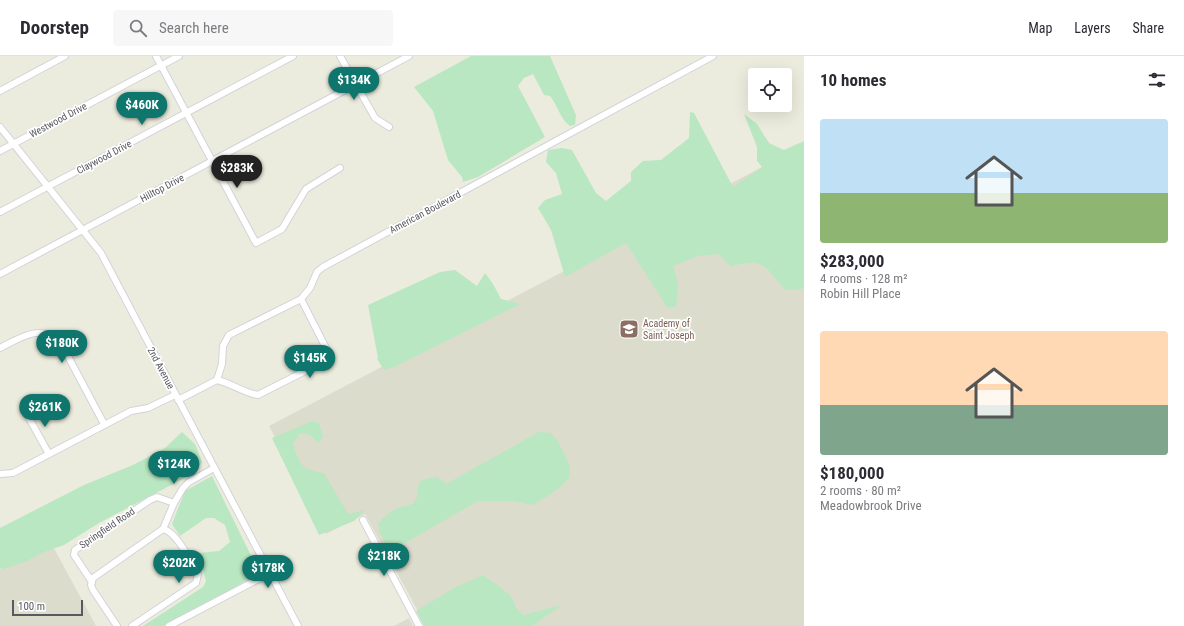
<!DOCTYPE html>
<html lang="en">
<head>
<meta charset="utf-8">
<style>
	body { margin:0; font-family:"Roboto Condensed",sans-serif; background:#f7f7f7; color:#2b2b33; height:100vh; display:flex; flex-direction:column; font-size:15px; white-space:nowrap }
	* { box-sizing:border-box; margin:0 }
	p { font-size:13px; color:#7c7c81 }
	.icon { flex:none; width:22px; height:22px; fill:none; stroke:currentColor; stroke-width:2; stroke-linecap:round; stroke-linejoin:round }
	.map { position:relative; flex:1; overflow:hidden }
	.drawer { display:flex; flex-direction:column; background:#fff; width:380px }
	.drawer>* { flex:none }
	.fabs { position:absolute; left:748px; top:12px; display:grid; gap:8px }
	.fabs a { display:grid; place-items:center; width:44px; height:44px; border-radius:4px; background:#fff; box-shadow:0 4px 16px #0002; font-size:20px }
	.scale { position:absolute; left:12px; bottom:10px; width:71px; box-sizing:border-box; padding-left:4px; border:2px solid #585a61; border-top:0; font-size:11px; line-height:14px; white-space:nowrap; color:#585a61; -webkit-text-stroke:3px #fff; paint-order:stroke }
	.price { position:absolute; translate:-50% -34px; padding:0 9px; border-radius:14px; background:#0f766e; color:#fff; font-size:13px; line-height:26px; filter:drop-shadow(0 1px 2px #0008) }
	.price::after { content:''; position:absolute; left:50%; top:24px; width:12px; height:9px; margin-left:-6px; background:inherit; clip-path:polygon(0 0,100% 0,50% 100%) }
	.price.active { background:#222; color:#fff }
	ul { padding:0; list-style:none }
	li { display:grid; align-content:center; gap:8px; height:212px; padding:0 16px }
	li span { display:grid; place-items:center; height:124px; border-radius:4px; color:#555 }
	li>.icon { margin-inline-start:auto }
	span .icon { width:72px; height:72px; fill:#fffc; stroke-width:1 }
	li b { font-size:17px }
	h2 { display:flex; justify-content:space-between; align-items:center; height:48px; padding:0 16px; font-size:17px }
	header { display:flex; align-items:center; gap:24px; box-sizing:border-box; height:56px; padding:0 20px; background:#fff; border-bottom:1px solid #e1e1e2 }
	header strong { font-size:19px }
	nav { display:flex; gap:22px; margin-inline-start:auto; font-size:14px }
	.search { width:280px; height:36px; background:#f7f7f7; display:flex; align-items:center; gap:10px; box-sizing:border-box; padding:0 14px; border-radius:4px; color:#7c7c81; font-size:15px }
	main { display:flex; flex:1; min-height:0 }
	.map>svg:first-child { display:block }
</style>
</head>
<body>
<header>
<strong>Doorstep</strong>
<div class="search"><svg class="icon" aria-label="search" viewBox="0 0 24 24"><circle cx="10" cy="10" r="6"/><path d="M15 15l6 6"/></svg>Search here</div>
<nav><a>Map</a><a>Layers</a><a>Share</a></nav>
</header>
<main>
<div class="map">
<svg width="804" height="570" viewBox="0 0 804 570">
	<rect width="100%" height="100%" fill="#ececde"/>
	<g fill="#dcdccd">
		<path d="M804,89V570H426L365,458L326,478L269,370Z"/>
		<path d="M50,485L96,570H0V513Z"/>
		<path d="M409,562L413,570H394Z"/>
	</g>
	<g fill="#b8e7c1">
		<path d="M471,0H550L576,59L575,69L570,70C560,63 558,50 550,40L544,39L533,18L524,22L518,30L545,81L478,121L463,126L462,121L448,104L433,55L414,31Z"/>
		<path d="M690,56L694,57L733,131L762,111L757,105V91L744,58L757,68L769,87L784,94L804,85V231L802,233L786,234C777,227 769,209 756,207C749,206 738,209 731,210L718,198L698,200L673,210L678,228L676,251H667L626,187L565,221L551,174L538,152L545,144L562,138L556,117L546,106L548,94L562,92L572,94L596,137L606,145L631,125V116L643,105L661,104L689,82Z"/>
		<path d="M455,214L477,230L485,217L493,228L501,243L520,248L394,311L384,314L377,303L378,302L368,249L440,216Z"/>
		<path d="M312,365L319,367L323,381L318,387L311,379L300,377L293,388C299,408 302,414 324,417L348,458L365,454L354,465L319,479L272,382Z"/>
		<path d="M182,376L195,388L202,406L194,417L99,467L64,489L44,496L27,505L3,513L0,512V472L84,429L133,409L165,392Z"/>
		<path d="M539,376L551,377L559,387L570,410L569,422L558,433L533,449L513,445H478L400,490L385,487L380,477L378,467C384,462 391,454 398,452C403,450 410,450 413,447C425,437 406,423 437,421L446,428Z"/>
		<path d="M212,420L259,516L229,535L163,570H143L203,531L206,525L198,497L219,495L230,486L225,469L214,462H206L180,480L172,468L185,435Z"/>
		<path d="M483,519C492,526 503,532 511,541C517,549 512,551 524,559L562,549L532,570H424L416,555L454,532Z"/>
	</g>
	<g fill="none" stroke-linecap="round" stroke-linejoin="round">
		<defs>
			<g id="minor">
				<path d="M156,0L256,187L282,173L306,133L340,112"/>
				<path d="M340,0L375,62L389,71"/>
				<path d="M0,35L65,0"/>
				<path d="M0,71L101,197L298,570"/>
				<path d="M0,95L179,0"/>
				<path d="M0,156L293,0"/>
				<path d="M0,218L409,0"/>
				<path d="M0,292C22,281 42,266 62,289L104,368"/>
				<path d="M217,324C231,327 244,337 258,339L321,307L327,302L328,296L301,243"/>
				<path d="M178,344L217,324L222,308L223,290L229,279L301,243L310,232L317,216L323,211L713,0"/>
				<path d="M25,355L49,398"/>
				<path d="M0,418L13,417L131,355L148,352L175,339"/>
				<path d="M363,464L419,570"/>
				<path d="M92,526L74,499L75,494L150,444L157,441L174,447"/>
				<path d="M117,570L93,534L91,529L93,522L163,473L174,447L183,432L189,426L214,412"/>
				<path d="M132,570L193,529L196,527L198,518C191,506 177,476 163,473"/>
				<path d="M169,570L270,517"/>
			</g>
		</defs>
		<use href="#minor" stroke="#d2d3da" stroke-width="8"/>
		<use href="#minor" stroke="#fff" stroke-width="6"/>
	</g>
	<defs>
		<symbol id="school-square" viewBox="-11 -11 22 22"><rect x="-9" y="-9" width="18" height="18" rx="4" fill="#8d6e63" stroke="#fff"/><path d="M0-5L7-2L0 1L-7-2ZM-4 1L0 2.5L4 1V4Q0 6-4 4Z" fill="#fff"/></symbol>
	</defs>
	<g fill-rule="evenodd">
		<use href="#school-square" x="618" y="262" width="22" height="22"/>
	</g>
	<g text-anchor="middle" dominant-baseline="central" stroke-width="3.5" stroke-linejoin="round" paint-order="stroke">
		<g font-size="10" fill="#585a61" stroke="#fff">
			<text transform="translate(58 64) rotate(-28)">Westwood Drive</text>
			<text transform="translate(104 101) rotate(-28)">Claywood Drive</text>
			<text transform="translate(162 132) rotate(-28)">Hilltop Drive</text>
			<text transform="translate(425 156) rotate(-28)">American Boulevard</text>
			<text transform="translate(161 312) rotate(62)">2nd Avenue</text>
			<text transform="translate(107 472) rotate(-34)">Springfield Road</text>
		</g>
		<g font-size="10" fill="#785e54" stroke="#fff" text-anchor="start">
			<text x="643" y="267">Academy of<tspan x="643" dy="12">Saint Joseph</tspan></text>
		</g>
	</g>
</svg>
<div class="fabs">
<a><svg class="icon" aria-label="locate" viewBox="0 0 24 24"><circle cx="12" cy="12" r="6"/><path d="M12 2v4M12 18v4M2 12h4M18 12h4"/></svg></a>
</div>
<div class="scale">100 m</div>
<b class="price" style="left:354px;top:45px">$134K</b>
<b class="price" style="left:142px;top:70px">$460K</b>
<b class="price active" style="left:237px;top:133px">$283K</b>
<b class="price" style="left:62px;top:308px">$180K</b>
<b class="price" style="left:310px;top:323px">$145K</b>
<b class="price" style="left:45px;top:372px">$261K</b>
<b class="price" style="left:174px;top:429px">$124K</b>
<b class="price" style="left:384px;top:521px">$218K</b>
<b class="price" style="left:179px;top:528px">$202K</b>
<b class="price" style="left:268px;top:533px">$178K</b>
</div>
<section class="drawer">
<h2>10 homes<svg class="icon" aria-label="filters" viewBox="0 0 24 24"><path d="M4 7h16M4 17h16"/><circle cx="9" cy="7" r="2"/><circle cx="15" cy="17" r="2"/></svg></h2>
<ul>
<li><span style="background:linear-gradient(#bfe0f5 60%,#8fb573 0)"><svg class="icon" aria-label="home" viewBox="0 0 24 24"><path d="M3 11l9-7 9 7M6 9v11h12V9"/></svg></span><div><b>$283,000</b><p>4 rooms · 128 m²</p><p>Robin Hill Place</p></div></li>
<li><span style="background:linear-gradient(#ffd9b3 60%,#7fa58c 0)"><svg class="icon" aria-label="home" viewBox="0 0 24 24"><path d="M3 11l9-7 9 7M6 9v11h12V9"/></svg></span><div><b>$180,000</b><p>2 rooms · 80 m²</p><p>Meadowbrook Drive</p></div></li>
</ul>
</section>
</main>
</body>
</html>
